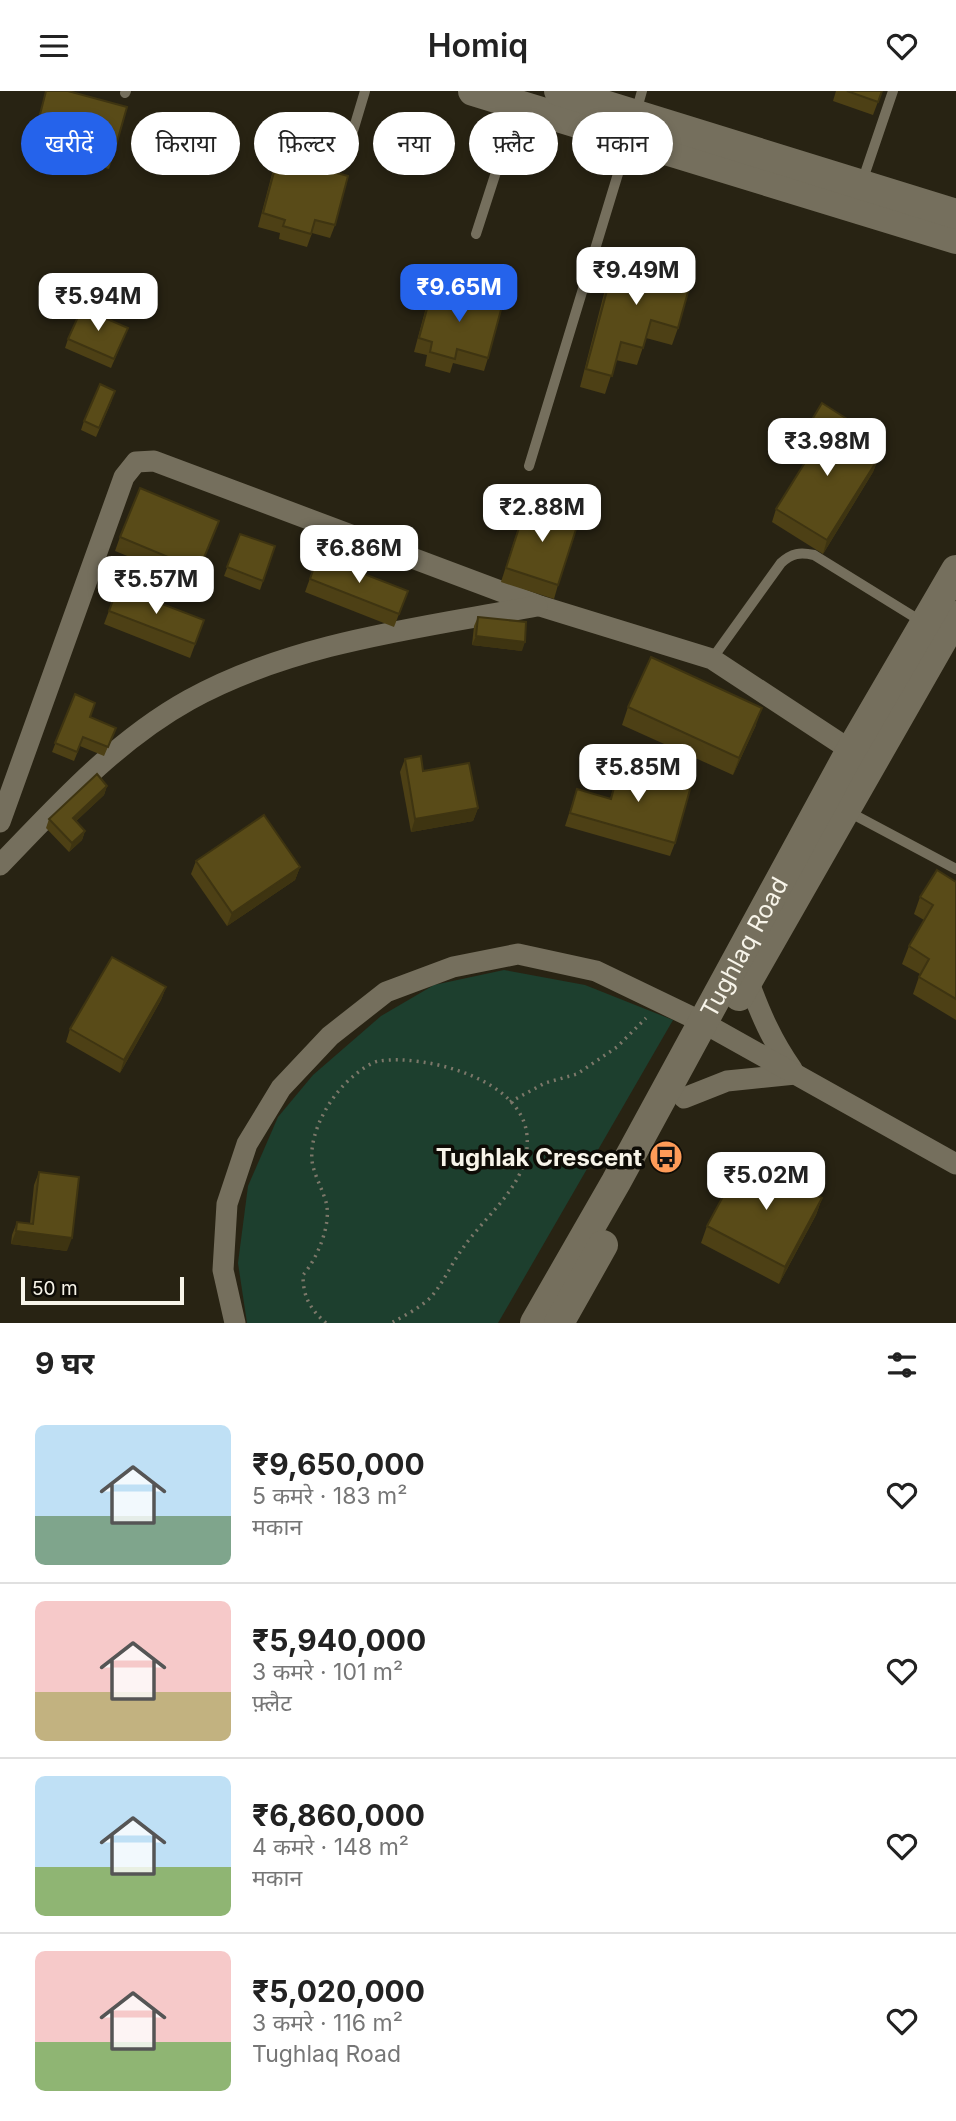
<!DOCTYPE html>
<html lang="hi">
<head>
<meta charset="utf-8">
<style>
	body { margin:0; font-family:Inter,"Noto Sans Devanagari",sans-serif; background:#f6f6f6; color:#222; height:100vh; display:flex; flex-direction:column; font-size:26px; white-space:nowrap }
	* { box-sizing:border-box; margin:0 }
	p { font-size:23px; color:#767676 }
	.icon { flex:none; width:38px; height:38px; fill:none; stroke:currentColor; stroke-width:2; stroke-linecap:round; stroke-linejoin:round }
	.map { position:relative; height:1232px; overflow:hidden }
	.panel { display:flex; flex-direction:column; background:#fff; flex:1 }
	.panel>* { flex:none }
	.hud { position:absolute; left:21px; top:21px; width:915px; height:63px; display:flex; gap:14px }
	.scale { position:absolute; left:21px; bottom:18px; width:163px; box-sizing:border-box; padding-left:7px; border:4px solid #f7f4e9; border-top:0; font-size:19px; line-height:24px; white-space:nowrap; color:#f7f4e9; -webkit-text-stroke:5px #0e0c06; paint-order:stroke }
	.price { position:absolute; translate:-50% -60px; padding:0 16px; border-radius:14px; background:#fff; color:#222; font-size:23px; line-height:46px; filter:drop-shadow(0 2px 4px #0008) }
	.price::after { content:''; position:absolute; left:50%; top:42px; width:21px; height:16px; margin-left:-10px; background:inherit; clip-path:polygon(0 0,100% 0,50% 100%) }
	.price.active { background:#2563eb; color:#fff }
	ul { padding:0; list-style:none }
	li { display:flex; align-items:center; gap:21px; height:175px; padding:0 35px }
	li+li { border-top:2px solid #e0e0e0 }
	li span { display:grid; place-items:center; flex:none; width:196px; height:140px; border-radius:10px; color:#555 }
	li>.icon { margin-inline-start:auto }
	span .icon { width:84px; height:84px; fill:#fffc; stroke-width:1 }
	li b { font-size:30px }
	h2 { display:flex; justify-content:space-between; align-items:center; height:84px; padding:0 35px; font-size:30px }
	.pill { padding:0 24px; border-radius:32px; background:#fff; box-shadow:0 4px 10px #0003; font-size:24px; line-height:63px }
	.pill.active { background:#2563eb; color:#fff }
	header { display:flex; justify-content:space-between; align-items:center; height:91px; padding:0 35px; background:#fff; font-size:32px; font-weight:600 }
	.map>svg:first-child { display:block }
</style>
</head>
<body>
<header><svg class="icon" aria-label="menu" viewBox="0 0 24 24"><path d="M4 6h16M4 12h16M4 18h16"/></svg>Homiq<svg class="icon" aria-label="heart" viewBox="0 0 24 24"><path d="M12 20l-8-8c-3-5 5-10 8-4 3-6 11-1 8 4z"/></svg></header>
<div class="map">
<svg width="956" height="1232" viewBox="0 0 956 1232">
	<rect width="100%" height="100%" fill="#282313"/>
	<path fill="#1d3f2e" d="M504,879L585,894L673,929L498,1232H247L238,1172L248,1095L278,1026L313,984L381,925L434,894Z"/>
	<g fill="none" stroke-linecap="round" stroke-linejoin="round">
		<g stroke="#7c786a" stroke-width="3.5" stroke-dasharray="2 5" stroke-linecap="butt">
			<path d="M510,1011L545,992L577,983L617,956L646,927"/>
			<path d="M326,1232C310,1218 303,1206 303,1184C317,1168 332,1133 326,1111C322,1097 314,1084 312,1070C309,1040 332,1001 356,983C362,978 372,971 379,970C425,963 523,988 527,1045C531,1092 487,1122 463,1157C451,1173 444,1191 431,1206C420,1217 404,1225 391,1232"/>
		</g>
		<g stroke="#756f5d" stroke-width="10">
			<path d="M125,2L126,0"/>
			<path d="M636,21L642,0"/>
			<path d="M344,70L365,0"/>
			<path d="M862,91L893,0"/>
			<path d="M476,143L517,16"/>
			<path d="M529,375L628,50"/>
			<path d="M712,568L781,472C792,462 800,461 814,464L924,532"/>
			<path d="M847,720L956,778"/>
		</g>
		<g stroke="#756f5d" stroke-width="21">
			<path d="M0,731L124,386L136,371L154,370L540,515L712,568L861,666"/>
			<path d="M0,774C58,714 115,650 189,609C294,551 420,537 537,515"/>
			<path d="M748,889C760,922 772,950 792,978"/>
			<path d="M684,1007L727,990L795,983"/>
			<path d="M235,1232L223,1179L227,1113L247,1053L281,997L330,945L386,901L453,876L518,863L596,880L702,931L956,1073"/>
		</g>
		<g stroke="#756f5d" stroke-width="30">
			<path d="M473,0L956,148"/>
			<path d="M559,0L956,123"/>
			<path d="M739,905L956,525"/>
			<path id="s1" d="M535,1232L616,1091L851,659L956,479"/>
			<path d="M559,1232L603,1154"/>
		</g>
	</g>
	<g fill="#4d4015">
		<path d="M46,0L113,65L109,78L63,66L58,80L40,75L44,60L30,57Z"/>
		<path d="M836,0H882L873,24L833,10Z"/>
		<path d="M278,66L335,134L330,147L312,142L307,156L279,148L280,142L258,136L273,79Z"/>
		<path d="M617,162L678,237L672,254L646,247L637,274L616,269L605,303L580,296L610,179Z"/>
		<path d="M433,196L488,267L484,280L453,272L450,282L425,275L427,264L414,261L428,209Z"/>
		<path d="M128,237L111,277L65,257L68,248Z"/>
		<path d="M112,309L96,346L81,339L84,330Z"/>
		<path d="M847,328L840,344L878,368L873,381L823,463L772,431L776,418L817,352L805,345L810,332Z"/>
		<path d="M522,425L558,494L554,508L501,491Z"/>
		<path d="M214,443L194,492L115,460L120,446Z"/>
		<path d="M240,443L275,455L260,499L224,485Z"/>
		<path d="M318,465L408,500L394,536L305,501Z"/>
		<path d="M118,496L204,529L190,567L104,533Z"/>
		<path d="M478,526L522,560L472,554L474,535Z"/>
		<path d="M75,603L90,626L116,637L104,665L80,655L74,670L52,661Z"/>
		<path d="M628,616L756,634L733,684L622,634Z"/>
		<path d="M405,668L478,717L473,730L411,741L400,681Z"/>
		<path d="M620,674L675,752L670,765L565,735L577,698L610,708Z"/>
		<path d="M107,695L104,704L76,730L85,740L82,749L69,761L46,737L49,728Z"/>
		<path d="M196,770L300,776L295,789L227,835L191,783Z"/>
		<path d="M956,791V929L913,903L920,883L902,873L909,855L924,829L914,823L920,806Z"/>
		<path d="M166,896L161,909L120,982L66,951L70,938Z"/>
		<path d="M39,1081L67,1160L11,1153L12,1144L17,1131L30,1132L34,1094Z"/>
		<path d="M795,1081L791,1090L822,1107L816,1124L779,1193L701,1152L707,1135L741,1089L772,1083Z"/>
	</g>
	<g fill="#3e3411">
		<path d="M847,328L842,341L833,356L837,343Z"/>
		<path d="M878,368L873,381L823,463L827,449Z"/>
		<path d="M476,545L525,551L522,560L472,554Z"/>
		<path d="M762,617L756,634L733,684L739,667Z"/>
		<path d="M107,695L104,704L70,736L73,727Z"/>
		<path d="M478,717L473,730L411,741L415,728Z"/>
		<path d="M85,740L82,749L69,761L72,752Z"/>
		<path d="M300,776L295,789L227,835L232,822Z"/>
		<path d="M166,896L161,909L120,982L124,969Z"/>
		<path d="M822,1107L816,1124L779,1193L785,1176Z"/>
		<path d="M16,1140L72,1147L67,1160L11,1153Z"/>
	</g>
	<g fill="#594b18" stroke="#3e3411" stroke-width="2">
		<path d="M46,0H68L127,16L113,65L66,52L63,67L45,62L49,47L35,43Z"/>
		<path d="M847,0H882L878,11Z"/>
		<path d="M278,66L348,85L335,134L315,129L311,143L283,135L285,129L263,122Z"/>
		<path d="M617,162L693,183L678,237L651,229L643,257L621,251L612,285L586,278Z"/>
		<path d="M433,196L502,215L488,267L457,258L455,268L430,261L432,251L419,247Z"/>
		<path d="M82,217L128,237L114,268L68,248Z"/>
		<path d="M100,293L115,300L99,337L84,330Z"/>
		<path d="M822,312L847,328L837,343L878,368L827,449L776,418L824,341L810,332Z"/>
		<path d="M140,397L219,430L199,479L120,446Z"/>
		<path d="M527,412L579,429L558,494L506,477Z"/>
		<path d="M240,443L275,455L263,490L227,476Z"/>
		<path d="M318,465L408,500L399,523L310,488Z"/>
		<path d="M118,496L204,529L195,553L109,520Z"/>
		<path d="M478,526L526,531L525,551L476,545Z"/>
		<path d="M651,566L762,617L739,667L628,616Z"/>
		<path d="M75,603L95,612L90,626L116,637L108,656L83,646L77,661L55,652Z"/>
		<path d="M421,665L423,680L469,672L478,717L415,728L405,668Z"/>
		<path d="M620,674L691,695L675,752L570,722L577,698L611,708Z"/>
		<path d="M97,683L107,695L73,727L85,740L72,752L49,728Z"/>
		<path d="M264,724L300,776L232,822L196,770Z"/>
		<path d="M937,779L956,791V908L919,886L929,868L909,855L933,814L920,806Z"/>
		<path d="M112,866L166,896L124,969L70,938Z"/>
		<path d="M750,1071L772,1083L778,1072L795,1081L790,1090L822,1107L785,1176L707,1135L734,1085L741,1089Z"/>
		<path d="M39,1081L79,1086L72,1147L16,1140L17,1131L33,1133Z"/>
	</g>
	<defs>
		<symbol id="bus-disc" viewBox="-11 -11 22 22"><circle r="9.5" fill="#fe9b58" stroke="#0e0c06"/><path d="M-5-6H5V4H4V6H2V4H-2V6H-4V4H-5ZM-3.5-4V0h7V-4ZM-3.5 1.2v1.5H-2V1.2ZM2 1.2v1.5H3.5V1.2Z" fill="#111"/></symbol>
	</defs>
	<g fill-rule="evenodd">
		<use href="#bus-disc" x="647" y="1047" width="38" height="38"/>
	</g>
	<g text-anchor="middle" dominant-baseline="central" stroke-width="7" stroke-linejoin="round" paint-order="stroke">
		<g font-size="24" fill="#f7f4e9" stroke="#0e0c06">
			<text stroke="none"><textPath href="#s1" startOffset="430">Tughlaq Road</textPath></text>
		</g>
		<g font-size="24" font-weight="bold" fill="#f7f4e9" stroke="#0e0c06" text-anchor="end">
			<text x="642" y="1066">Tughlak Crescent</text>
		</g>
	</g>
</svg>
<div class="scale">50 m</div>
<b class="price" style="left:636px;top:216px">₹9.49M</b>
<b class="price active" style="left:459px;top:233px">₹9.65M</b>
<b class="price" style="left:98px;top:242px">₹5.94M</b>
<b class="price" style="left:827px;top:387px">₹3.98M</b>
<b class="price" style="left:542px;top:453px">₹2.88M</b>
<b class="price" style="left:359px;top:494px">₹6.86M</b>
<b class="price" style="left:156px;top:525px">₹5.57M</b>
<b class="price" style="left:638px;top:713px">₹5.85M</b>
<b class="price" style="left:766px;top:1121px">₹5.02M</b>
<div class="hud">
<a class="pill active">खरीदें</a>
<a class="pill">किराया</a>
<a class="pill">फ़िल्टर</a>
<a class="pill">नया</a>
<a class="pill">फ़्लैट</a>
<a class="pill">मकान</a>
</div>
</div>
<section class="panel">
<h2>9 घर<svg class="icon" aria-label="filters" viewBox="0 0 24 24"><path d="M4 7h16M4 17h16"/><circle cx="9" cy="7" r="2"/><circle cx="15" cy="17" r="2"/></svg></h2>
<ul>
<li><span style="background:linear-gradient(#bfe0f5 65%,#7fa58c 0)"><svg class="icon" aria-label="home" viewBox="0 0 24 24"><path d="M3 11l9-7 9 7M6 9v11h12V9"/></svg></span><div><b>₹9,650,000</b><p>5 कमरे · 183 m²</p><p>मकान</p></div><svg class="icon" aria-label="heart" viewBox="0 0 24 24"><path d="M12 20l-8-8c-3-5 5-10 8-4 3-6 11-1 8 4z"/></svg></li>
<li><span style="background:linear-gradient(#f6c9c9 65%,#c2b280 0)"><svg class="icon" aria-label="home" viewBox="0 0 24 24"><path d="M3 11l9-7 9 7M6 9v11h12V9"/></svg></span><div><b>₹5,940,000</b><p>3 कमरे · 101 m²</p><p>फ़्लैट</p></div><svg class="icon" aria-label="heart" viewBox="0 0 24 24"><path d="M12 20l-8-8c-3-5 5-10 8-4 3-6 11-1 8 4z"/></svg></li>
<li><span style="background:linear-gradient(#bfe0f5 65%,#8fb573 0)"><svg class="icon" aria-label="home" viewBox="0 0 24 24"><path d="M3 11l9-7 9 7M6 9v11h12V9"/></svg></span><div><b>₹6,860,000</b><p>4 कमरे · 148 m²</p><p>मकान</p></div><svg class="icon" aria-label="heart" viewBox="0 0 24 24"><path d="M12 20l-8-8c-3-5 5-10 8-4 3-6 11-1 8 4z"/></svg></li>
<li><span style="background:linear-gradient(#f6c9c9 65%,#8fb573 0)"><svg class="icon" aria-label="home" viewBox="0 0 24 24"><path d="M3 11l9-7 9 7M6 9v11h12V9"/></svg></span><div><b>₹5,020,000</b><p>3 कमरे · 116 m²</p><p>Tughlaq Road</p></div><svg class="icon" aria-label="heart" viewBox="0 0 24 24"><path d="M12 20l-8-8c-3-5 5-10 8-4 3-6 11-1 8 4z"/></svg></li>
</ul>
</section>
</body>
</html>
